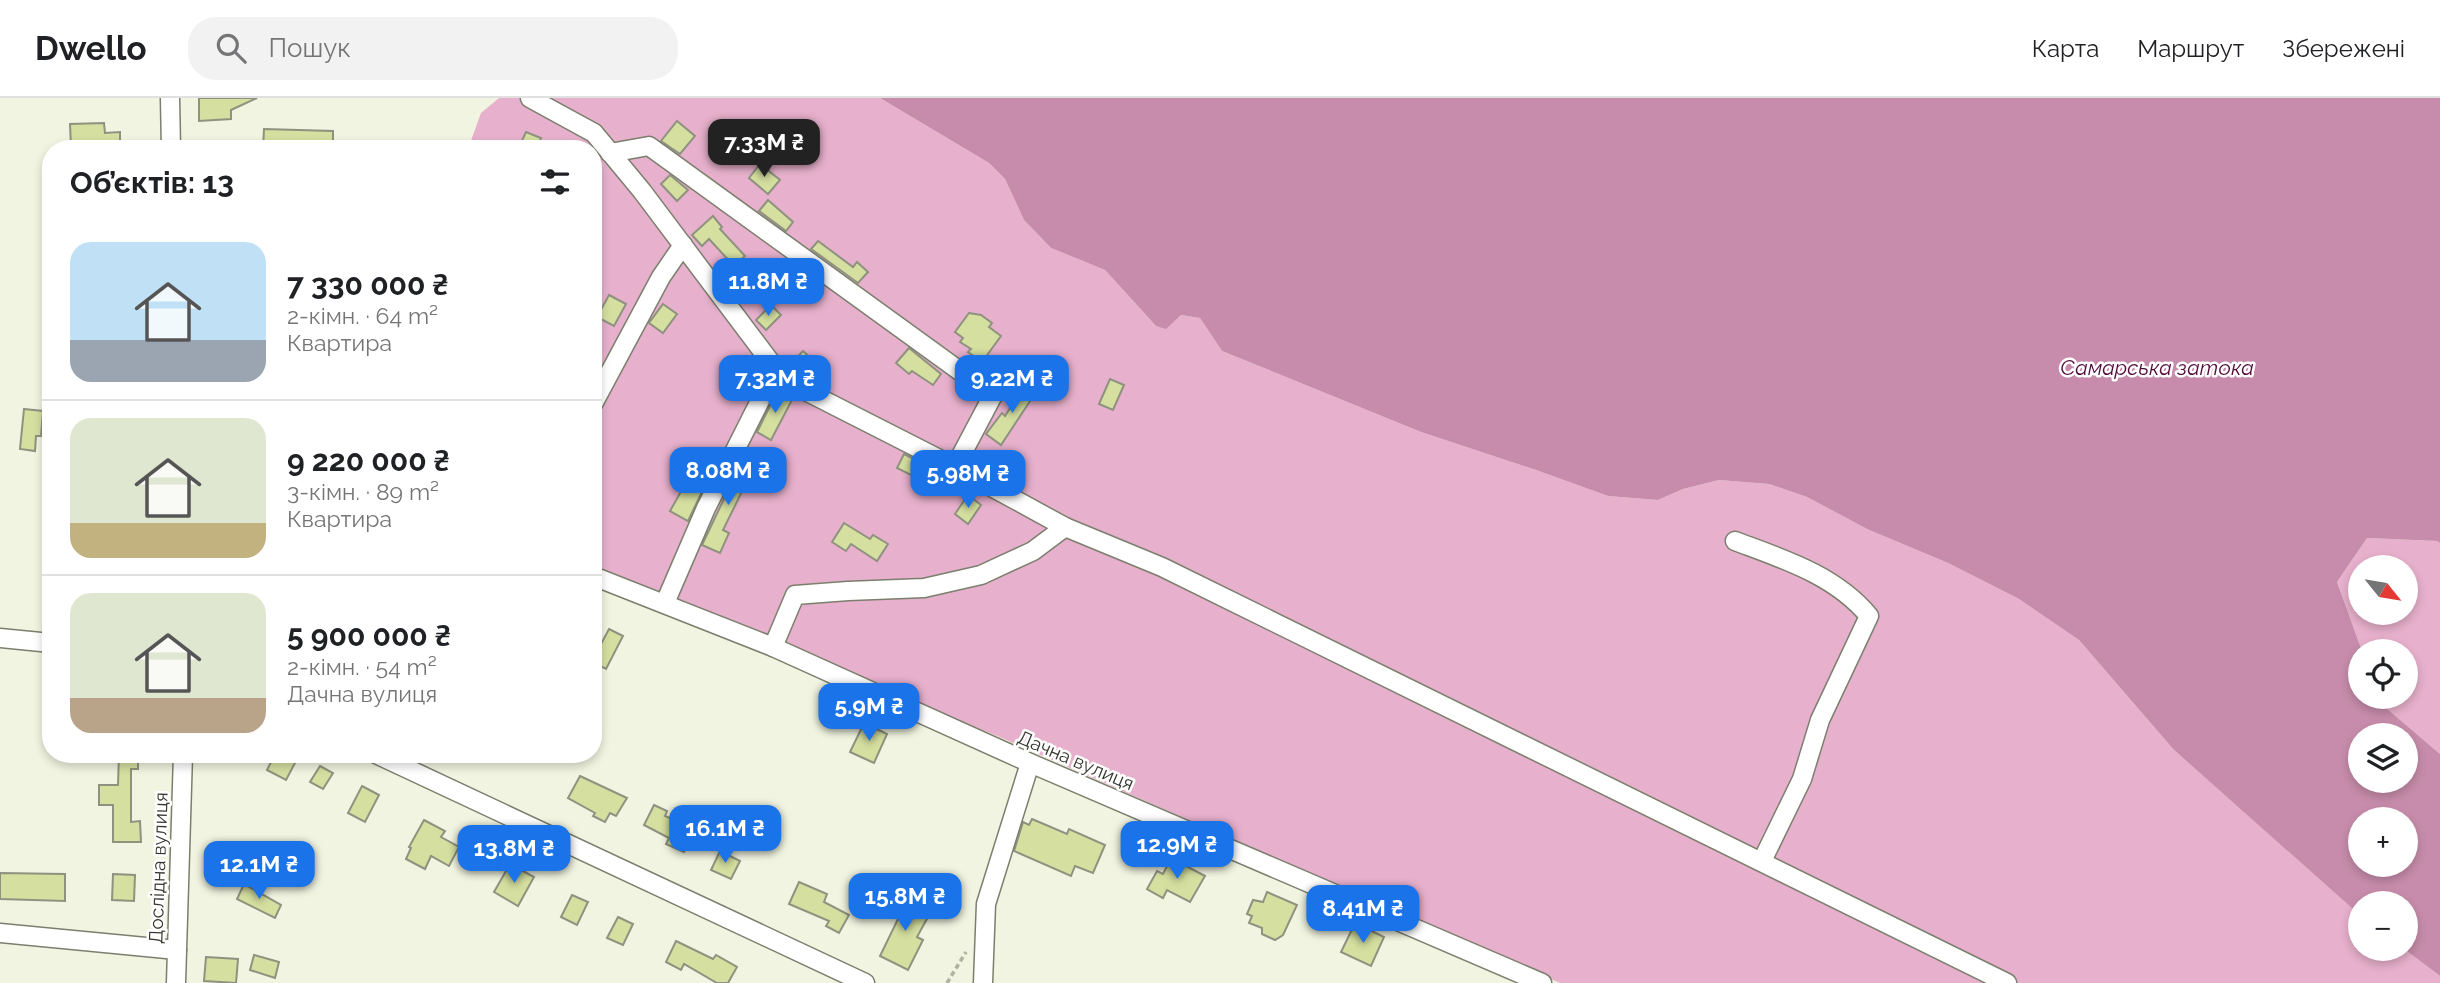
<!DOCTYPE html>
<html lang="uk">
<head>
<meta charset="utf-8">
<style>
	body { margin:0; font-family:Raleway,sans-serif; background:#f2f2f2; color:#202124; height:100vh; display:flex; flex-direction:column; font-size:26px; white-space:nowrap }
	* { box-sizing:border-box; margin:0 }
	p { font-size:23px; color:#757577 }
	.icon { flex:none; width:38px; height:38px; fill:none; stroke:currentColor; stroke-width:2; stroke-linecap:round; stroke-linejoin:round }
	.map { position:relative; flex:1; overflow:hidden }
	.sheet { position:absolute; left:42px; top:42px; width:560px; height:623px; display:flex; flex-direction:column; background:#fff; border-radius:28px; box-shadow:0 4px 10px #0003 }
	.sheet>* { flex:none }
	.needle { width:46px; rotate:120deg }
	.fabs { position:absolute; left:2348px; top:457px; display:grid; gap:14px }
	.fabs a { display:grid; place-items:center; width:70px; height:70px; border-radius:50%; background:#fff; box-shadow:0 4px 10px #0003; font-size:35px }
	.price { position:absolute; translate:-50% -60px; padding:0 16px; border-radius:14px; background:#1a73e8; color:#fff; font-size:23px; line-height:46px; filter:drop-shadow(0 2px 4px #0008) }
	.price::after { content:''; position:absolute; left:50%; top:42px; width:21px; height:16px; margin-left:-10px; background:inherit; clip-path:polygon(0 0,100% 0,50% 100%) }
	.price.selected { background:#222; color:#fff }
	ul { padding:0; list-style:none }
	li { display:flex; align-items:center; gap:21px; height:175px; padding:0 28px }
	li+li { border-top:2px solid #e0e0e0 }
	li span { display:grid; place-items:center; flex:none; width:196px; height:140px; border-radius:21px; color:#555 }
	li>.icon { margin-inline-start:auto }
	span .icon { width:84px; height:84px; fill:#fffc; stroke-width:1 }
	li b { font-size:30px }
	h2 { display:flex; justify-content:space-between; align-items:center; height:84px; padding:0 28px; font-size:30px }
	header { display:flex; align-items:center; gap:42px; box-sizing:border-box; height:98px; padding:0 35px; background:#fff; border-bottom:2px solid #e0e0e0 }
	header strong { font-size:33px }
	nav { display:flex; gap:38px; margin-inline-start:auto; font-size:24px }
	.search { width:490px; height:63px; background:#f2f2f2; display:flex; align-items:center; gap:18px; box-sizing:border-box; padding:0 24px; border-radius:28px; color:#757577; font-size:26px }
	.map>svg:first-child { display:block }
</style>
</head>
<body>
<header>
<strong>Dwello</strong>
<div class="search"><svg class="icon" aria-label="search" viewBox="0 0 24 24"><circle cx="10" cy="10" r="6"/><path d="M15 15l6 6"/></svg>Пошук</div>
<nav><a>Карта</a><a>Маршрут</a><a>Збережені</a></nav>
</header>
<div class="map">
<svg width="2440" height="885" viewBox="0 0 2440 885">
	<rect width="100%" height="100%" fill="#f0f4e0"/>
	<g fill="#e7b0cc" fill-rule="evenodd">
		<path d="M499,0H880L989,65L1005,81L1024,122L1051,150L1105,172L1156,228L1166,230L1181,217L1200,220L1222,253L1421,334L1536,372L1608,398L1658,402L1683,391L1719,382L1769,386L1807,399L1867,431L1948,465L2019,501L2079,542L2174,652L2361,817V850L2404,851L2440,878V885H1560L995,637L773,549L593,475V51H468L481,15Z"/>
		<path d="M2367,440L2437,443L2440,445V656L2385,609L2381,599L2406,598V553H2362L2337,484ZM2361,469H2406V514H2361Z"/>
	</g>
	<path fill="#c78cab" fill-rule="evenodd" d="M880,0H2440V445L2437,443L2367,440L2337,484L2362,553L2361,598L2381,599L2385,609L2440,656V878L2404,851L2406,850V805H2361L2360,817L2174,652L2079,542L2019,501L1948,465L1867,431L1807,399L1769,386L1719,382L1683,391L1658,402L1608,398L1536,372L1421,334L1222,253L1200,220L1181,217L1166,231L1156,228L1105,172L1051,150L1024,122L1005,81L989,65ZM2361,637H2406V682H2361ZM2361,721H2406V766H2361Z"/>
	<g fill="#d5dfa0" stroke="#8e927f" stroke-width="2">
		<path d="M199,0H257L231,12V21L199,23Z"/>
		<path d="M677,23L695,38L680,56L661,43Z"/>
		<path d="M104,25L105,35L120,34V51L71,50L70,26Z"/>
		<path d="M264,31L333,33V51H263Z"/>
		<path d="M526,34L541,40L537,51H518Z"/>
		<path d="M760,66L780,82L768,96L749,80Z"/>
		<path d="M670,77L688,92L677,103L661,86Z"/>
		<path d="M768,102L793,124L786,133L759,113Z"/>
		<path d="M713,118L722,129L720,131L745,158L734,168L709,141L702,148L692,137Z"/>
		<path d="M818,143L853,169L857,164L868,174L858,185L811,151Z"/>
		<path d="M609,197L626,206L614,228L597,219Z"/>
		<path d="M663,206L677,216L663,235L649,225Z"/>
		<path d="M771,207L781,217L766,232L756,222Z"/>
		<path d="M969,215L981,217L992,225L989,229L1001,238L982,264L968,254L971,251L960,244L963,240L955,234Z"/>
		<path d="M909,250L941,276L933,287L912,273L909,276L896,265Z"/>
		<path d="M803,253L814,263L800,278L788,269Z"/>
		<path d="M745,275L757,284L749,298L735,288Z"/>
		<path d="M1110,281L1124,287L1113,312L1099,306Z"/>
		<path d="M1027,284L1038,291L1001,347L986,336L1002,315L1005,318Z"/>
		<path d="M778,292L793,300L771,342L757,334Z"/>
		<path d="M24,311L43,313L41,338H36L35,353L20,351Z"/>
		<path d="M904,356L920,364L913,378L897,370Z"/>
		<path d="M744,359L756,365L723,432L729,435L720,455L702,447Z"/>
		<path d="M692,366L709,379L688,423L670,413L683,390L678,386Z"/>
		<path d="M968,397L981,407L968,426L955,416Z"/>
		<path d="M844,425L870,441L873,437L888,446L877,463L851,446L846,453L832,444Z"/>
		<path d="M609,531L623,538L606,571L593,564V561Z"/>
		<path d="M864,625L887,636L874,665L850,654Z"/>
		<path d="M119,656H138V671H131V724L140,723L141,744H113V707H99V687H118Z"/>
		<path d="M275,656H283L296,663L286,682L267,672Z"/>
		<path d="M320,668L333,675L323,691L310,684Z"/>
		<path d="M580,678L627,700L616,718L610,715L605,724L593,718L595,715L568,700Z"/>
		<path d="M362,688L379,697L365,724L348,715Z"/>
		<path d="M654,707L667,713L665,718L695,731L684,754L666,746L669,740L644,727Z"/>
		<path d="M1032,721L1067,736L1069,731L1105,747L1093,775L1075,768L1071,778L1014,753L1023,724L1029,727Z"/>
		<path d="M424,722L445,733L441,739L459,749L449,768L431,758L425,771L406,761L411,750L409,749Z"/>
		<path d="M720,753L740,763L731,781L711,772Z"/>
		<path d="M1171,760L1205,778L1190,804L1167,792L1163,800L1147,791L1157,773L1163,776Z"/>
		<path d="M510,766L534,779L518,808L494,794Z"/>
		<path d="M0,775L65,776V803L0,801Z"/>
		<path d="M113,776L135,777L134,803L112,802Z"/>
		<path d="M799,784L827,796L824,804L849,817L839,835L826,828L829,823L789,806Z"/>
		<path d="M244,786L281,807L275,820L237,801Z"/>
		<path d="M900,794L913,802L911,806L929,817L917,839L923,842L908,872L880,858L900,817L890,811Z"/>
		<path d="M1267,794L1297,807L1283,837L1275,842L1262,836V830L1249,825L1252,818L1247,816L1253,802L1263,804Z"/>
		<path d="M572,797L588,804L577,827L561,819Z"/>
		<path d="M618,819L633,826L623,847L607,840Z"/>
		<path d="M1355,825L1384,839L1371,868L1341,854Z"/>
		<path d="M676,843L713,861L716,857L737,869L728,885H717L684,866L681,872L666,864Z"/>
		<path d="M254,857L279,864L275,880L250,872Z"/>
		<path d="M206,859L238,861L236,885L204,883Z"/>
	</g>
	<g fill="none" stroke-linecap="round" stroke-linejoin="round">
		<defs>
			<g id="minor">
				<path d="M170,0L171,51"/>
				<path d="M530,0L594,35L642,93L784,282L955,369L1065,429L1162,469L2007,885"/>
				<path d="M610,55L649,48L968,279L992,299L955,369"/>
				<path d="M593,306L661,179L683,147"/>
				<path d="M1735,443C1783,461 1835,477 1869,518L1820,622L1802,681L1762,763"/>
				<path d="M593,478L773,549L1030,665L1542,885"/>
				<path d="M665,505L706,410L776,271"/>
				<path d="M0,540L51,545"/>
				<path d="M773,549L795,497L848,493L924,490L981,477L1033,453L1065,429"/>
				<path d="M376,656L865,885"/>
				<path d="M0,835L177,852"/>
				<path d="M176,885L183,656"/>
				<path d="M983,885L986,806L1030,665"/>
			</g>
		</defs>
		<use href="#minor" stroke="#7b7f6d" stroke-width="21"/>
		<path stroke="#aeb2a2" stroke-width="3.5" stroke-dasharray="5 3.5" stroke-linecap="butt" d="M947,885L966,854"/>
		<use href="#minor" stroke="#fff" stroke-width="18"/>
	</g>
	<g text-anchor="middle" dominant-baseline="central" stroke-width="5" stroke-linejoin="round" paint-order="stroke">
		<g font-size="19" fill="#35372f" stroke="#fff">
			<text transform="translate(1076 662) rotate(23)">Дачна вулиця</text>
			<text transform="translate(158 770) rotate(-88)">Дослідна вулиця</text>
		</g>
		<g font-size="21" font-style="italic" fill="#530b39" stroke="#fff">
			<text x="2157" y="269">Самарська затока</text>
		</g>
	</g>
</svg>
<div class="fabs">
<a><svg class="needle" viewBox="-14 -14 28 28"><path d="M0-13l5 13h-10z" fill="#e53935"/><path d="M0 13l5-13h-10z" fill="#757577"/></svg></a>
<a><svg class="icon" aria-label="locate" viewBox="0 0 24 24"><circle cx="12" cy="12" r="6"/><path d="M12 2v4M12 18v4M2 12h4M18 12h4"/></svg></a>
<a><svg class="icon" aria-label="layers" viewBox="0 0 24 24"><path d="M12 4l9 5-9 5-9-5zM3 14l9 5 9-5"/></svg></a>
<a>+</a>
<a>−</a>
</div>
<b class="price selected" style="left:764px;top:81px">7.33M ₴</b>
<b class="price" style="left:768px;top:220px">11.8M ₴</b>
<b class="price" style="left:775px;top:317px">7.32M ₴</b>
<b class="price" style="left:1012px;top:317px">9.22M ₴</b>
<b class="price" style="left:728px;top:409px">8.08M ₴</b>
<b class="price" style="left:968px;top:412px">5.98M ₴</b>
<b class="price" style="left:869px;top:645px">5.9M ₴</b>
<b class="price" style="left:725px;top:767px">16.1M ₴</b>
<b class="price" style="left:1177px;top:783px">12.9M ₴</b>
<b class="price" style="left:514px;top:787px">13.8M ₴</b>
<b class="price" style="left:259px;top:803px">12.1M ₴</b>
<b class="price" style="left:905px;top:835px">15.8M ₴</b>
<b class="price" style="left:1363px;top:847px">8.41M ₴</b>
<section class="sheet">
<h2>Об’єктів: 13<svg class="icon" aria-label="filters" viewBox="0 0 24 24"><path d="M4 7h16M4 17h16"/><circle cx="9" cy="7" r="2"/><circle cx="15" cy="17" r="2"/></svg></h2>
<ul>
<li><span style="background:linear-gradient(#bfe0f5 70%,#9aa5b1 0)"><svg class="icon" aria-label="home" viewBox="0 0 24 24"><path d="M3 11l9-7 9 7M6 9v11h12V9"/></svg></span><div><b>7 330 000 ₴</b><p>2-кімн. · 64 m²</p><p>Квартира</p></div></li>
<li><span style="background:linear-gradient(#dfe7d0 75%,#c2b280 0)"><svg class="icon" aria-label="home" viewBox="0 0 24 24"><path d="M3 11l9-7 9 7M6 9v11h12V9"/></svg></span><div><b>9 220 000 ₴</b><p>3-кімн. · 89 m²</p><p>Квартира</p></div></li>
<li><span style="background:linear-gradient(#dfe7d0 75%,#b9a48a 0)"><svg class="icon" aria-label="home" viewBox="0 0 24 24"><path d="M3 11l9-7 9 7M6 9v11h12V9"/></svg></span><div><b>5 900 000 ₴</b><p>2-кімн. · 54 m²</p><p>Дачна вулиця</p></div></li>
</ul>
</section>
</div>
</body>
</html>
